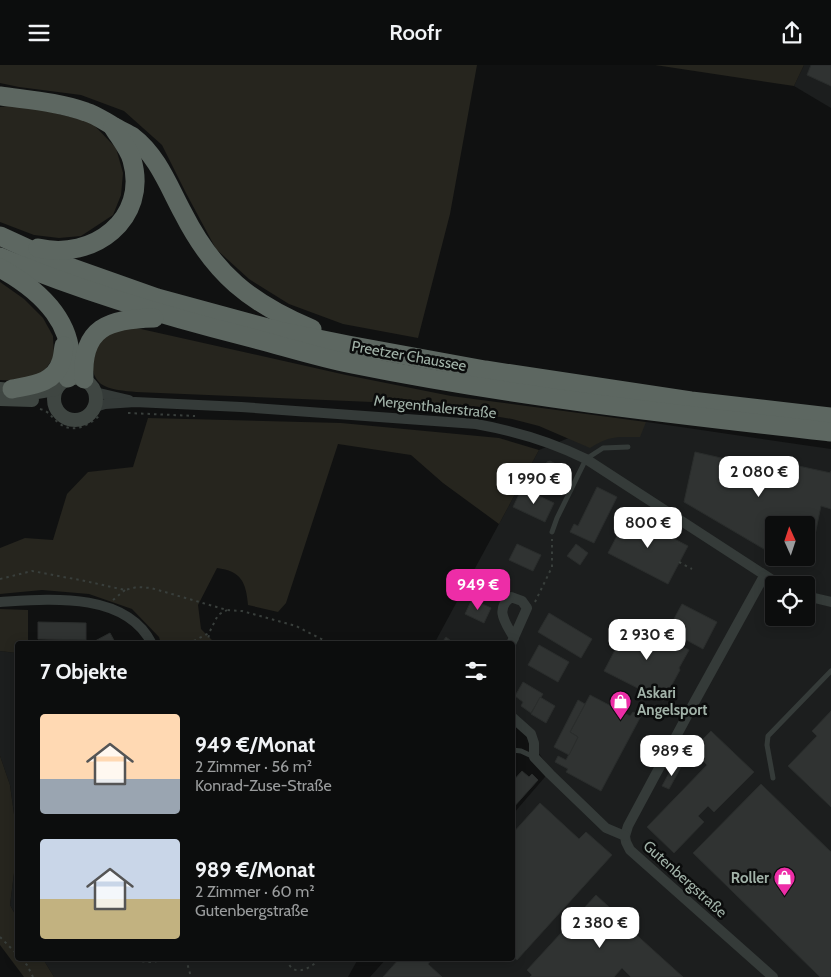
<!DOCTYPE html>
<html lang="de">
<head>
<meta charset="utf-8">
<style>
	body { margin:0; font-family:Cabin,sans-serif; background:#1a1b1b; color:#f1f3f6; height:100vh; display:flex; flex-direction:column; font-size:19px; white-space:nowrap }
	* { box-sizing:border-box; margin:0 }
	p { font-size:16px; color:#9a9c9d }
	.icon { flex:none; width:28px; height:28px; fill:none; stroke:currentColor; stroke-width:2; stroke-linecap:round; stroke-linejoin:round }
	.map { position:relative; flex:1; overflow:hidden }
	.details { position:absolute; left:15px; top:576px; width:500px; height:320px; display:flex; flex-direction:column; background:#0c0d0d; border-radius:5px; box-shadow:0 2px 12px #0003,0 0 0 1px #2c2d2e }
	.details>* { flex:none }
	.needle { width:32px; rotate:357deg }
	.tools { position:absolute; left:765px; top:451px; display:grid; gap:10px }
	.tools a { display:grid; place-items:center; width:50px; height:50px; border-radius:5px; background:#0c0d0d; box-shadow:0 2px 12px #0003,0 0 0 1px #2c2d2e; font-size:25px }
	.price { position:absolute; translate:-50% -42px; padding:0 11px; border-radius:10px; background:#fff; color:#222; font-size:16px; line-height:32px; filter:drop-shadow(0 1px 2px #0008) }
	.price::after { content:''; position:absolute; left:50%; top:30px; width:15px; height:11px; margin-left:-8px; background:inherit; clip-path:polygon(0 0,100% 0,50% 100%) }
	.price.active { background:#ed2da7; color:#fff }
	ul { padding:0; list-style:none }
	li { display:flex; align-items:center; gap:15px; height:125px; padding:0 25px }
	li span { display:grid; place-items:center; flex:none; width:140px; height:100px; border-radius:5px; color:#555 }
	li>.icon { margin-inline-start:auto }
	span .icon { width:60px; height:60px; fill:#fffc; stroke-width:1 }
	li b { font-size:21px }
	h2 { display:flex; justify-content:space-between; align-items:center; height:60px; padding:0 25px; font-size:21px }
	header { display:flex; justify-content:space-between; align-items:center; height:65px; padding:0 25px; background:#0c0d0d; font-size:22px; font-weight:600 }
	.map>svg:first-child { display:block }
</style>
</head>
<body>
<header><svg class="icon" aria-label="menu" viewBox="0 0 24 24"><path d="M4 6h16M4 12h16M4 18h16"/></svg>Roofr<svg class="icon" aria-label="share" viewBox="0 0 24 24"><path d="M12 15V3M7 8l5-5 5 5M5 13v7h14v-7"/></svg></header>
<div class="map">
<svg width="831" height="912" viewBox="0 0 831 912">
	<rect width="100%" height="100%" fill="#101111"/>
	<g fill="#1c1e1e" fill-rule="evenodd">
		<path d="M804,0H831V43L794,21Z"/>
		<path d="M647,357L831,384V912H370L386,894H512L513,749L551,705L524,668L513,658L512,579H434L539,385L591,364ZM774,460H806V492H774ZM774,520H806V552H774Z"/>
		<path d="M0,586L17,588V771L10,720L0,691Z"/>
		<path d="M17,784V853L10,840Z"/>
		<path d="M43,894H358L348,912H54Z"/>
	</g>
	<g fill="#26251e">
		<path d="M0,0H477L450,149L418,273L343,259L289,239L249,214L216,184L186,128L162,80L124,46L81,30L19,22L0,18Z"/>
		<path d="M655,0H804L794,21Z"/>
		<path d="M9,41L34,43L91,57L116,83L123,108L121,130L113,150L81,171L59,173L34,170L0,157V42Z"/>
		<path d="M0,217L24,234L43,253L53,271L54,292L40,312L22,316L0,315Z"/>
		<path d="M132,262L346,310L451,331L646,357L640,372C617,372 610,370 590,383L539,361L512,354L476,348L372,337L136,327C125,326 110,325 101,319C84,305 94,275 113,267C118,264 126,263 132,262Z"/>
		<path d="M148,353L341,358L499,373L539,385L499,459L443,418L411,390L338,379L286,538L278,547L248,540C246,517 241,506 217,503L198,540L201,564L216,579H161L159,572L132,544L89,529L42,525L0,529V483L25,473L53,475L67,429L88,407L133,402Z"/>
		<path d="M0,544L28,545V579H18L17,588L0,586Z"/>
		<path d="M0,691L10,720L17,771V784L10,840L17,853L18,894H43L54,912H24L0,880Z"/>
	</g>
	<g fill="#303332" stroke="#2a2d2c">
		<path d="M811,0H831V21L807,10Z"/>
		<path d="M695,387L778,406L780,397L831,408V406V444L821,441L809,499L780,492H806V460H774V490L684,437Z"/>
		<path d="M550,396L560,401L561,403L559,407L560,411L556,412L549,425L537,418L547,397Z"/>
		<path d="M597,422L617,432L594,478L570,467L574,459L578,461Z"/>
		<path d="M522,423L554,438L545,457L513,442Z"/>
		<path d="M628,450L688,481L668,519L608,488Z"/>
		<path d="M517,479L541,490L533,506L509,495Z"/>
		<path d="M576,479L588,488L580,500L567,491Z"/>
		<path d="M481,513L496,521L489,533L475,526Z"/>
		<path d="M472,534L491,543L484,558L465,549Z"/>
		<path d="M682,539L717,557L703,584L668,565Z"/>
		<path d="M549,548L592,574L581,593L538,567Z"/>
		<path d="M631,555L689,585L679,603L680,605L663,636L604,606Z"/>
		<path d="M38,557L86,558V575L38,574Z"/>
		<path d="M110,568L116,579H97L95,576Z"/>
		<path d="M446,572L455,579H441Z"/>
		<path d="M539,580L569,597L558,617L528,600Z"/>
		<path d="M523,617L543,629L531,648L521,641L523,637L515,631Z"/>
		<path d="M590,630L630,651L633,647L641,651L601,726L566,707L568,704L555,697L558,691L566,695L578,672L570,667Z"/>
		<path d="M540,632L555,641L546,658L531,649Z"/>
		<path d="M578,635L585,639L570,667L578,672L569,690L554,682Z"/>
		<path d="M831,646V742L788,701L817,671L812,666Z"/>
		<path d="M711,666L754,707L714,747L708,741L698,751L704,757L674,788L647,762L707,700L692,685Z"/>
		<path d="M674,699L681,702L669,724L662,721Z"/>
		<path d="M522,706L529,712L532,709L538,715L512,744V717Z"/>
		<path d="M761,719L831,787V912H820L693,788Z"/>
		<path d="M540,738L579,774L586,767L612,790L517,895L512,891V769Z"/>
		<path d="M596,830L622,854L620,855L683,912H631L622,903L614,912H530L532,910L527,905Z"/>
		<path d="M399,894H432L428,899L442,912H383Z"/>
	</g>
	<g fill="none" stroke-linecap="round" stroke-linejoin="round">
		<g stroke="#393f3c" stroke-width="2" stroke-dasharray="2.5 4" stroke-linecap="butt">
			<path d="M40,344C51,347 50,352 59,358C72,369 88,361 99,351"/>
			<path d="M128,348L195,351"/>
			<path d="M679,497L692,504"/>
			<path d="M0,514L32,506L85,516L125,525L137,522L151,523L227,545L242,546L296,561L331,579"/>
			<path d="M113,535L125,525"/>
			<path d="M535,537L552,502V474"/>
			<path d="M188,579L209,568L218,550L227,545"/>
			<path d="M208,579L209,568"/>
			<path d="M0,872L18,890"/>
			<path d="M21,894L27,900L33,912"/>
			<path d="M186,894L191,912"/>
			<path d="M287,894C291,912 309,906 319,894"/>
			<path d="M129,895L151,897L170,894"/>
		</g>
		<g stroke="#353b39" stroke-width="5">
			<path d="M552,467L557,453L586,394L603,383L628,382"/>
			<path d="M512,685L521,686L534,692"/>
			<path d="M773,713L767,680L768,671L831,606"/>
		</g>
		<g stroke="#353b39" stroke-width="10">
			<path d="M95,327L129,335"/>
			<path d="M95,342L105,339L135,337L241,342L476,359C515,366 550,376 586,394L780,520"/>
			<path d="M764,511L695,636L628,761L625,771L626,777L630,785L773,912"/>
			<path d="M806,531L831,537"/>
			<path d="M0,537C48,534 126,526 152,579"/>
			<path d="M511,579L527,543L522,536L511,532C494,545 506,558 514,573"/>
			<path d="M512,652L531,669L534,678V692L550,709L606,763L625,771"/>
		</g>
		<g stroke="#3f4642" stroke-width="14">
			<circle cx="75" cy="334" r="21"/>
			<path d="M0,324L37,327L55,324"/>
			<path d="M0,334L32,335"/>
		</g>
		<g stroke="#5d6761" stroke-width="19">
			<path d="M0,31C28,35 59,37 86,47C96,50 104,56 113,61C119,65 127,68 133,72C157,90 169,122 183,148C214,209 250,238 312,264"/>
			<path d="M0,171L61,199L157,233L279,266L348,280L485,305L691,336L831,352"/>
			<path d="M38,183C93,196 149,154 132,95C129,84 119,72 113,62"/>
			<path d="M0,192C81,226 164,251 248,272C283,281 317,292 352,299C510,331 671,349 831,367"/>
			<path d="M0,203C42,226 80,262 68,313"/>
			<path d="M84,314C81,262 109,254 154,253"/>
			<path d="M12,324C31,320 54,319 61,297C63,292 63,286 64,281"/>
		</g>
	</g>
	<defs>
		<symbol id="shop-pin" viewBox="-11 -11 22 30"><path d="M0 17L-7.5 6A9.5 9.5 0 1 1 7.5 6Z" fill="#ed2da7" stroke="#0b0c0c"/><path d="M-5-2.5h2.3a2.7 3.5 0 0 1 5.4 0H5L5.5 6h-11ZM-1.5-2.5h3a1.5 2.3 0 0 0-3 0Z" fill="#fff"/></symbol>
	</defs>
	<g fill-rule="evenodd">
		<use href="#shop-pin" x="608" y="624" width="25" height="34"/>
		<use href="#shop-pin" x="772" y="800" width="25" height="34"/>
	</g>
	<g text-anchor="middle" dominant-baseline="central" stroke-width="5" stroke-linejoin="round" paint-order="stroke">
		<g font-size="15" fill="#a1b2a8" stroke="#0b0c0c">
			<text transform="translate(409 291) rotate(10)">Preetzer Chaussee</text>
			<text transform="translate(435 342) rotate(6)">Mergenthalerstraße</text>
			<text transform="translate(685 814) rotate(42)">Gutenbergstraße</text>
		</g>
		<g font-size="15" font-weight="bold" fill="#a1b2a8" stroke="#0b0c0c" text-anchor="start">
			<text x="637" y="628">Askari<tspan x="637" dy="17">Angelsport</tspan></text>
			<text x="769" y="813" text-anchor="end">Roller</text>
		</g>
	</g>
</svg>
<div class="tools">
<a><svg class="needle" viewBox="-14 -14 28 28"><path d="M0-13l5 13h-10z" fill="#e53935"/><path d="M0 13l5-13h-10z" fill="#9a9c9d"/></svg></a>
<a><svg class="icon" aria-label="locate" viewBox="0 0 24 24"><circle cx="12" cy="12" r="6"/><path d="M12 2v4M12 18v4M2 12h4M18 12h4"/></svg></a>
</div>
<b class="price" style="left:759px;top:433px">2 080 €</b>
<b class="price" style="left:534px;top:440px">1 990 €</b>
<b class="price" style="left:648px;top:484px">800 €</b>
<b class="price active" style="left:478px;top:546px">949 €</b>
<b class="price" style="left:647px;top:596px">2 930 €</b>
<b class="price" style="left:672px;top:712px">989 €</b>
<b class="price" style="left:600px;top:884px">2 380 €</b>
<section class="details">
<h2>7 Objekte<svg class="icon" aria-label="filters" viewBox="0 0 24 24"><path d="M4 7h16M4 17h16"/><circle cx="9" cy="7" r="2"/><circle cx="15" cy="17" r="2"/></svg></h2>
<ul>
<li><span style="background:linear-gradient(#ffd9b3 65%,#9aa5b1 0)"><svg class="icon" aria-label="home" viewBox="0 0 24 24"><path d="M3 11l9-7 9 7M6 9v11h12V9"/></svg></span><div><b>949 €/Monat</b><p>2 Zimmer · 56 m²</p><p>Konrad-Zuse-Straße</p></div></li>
<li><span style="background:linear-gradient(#c9d6e8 60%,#c2b280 0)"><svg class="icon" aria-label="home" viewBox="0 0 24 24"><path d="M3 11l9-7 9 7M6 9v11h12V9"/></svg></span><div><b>989 €/Monat</b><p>2 Zimmer · 60 m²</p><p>Gutenbergstraße</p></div></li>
</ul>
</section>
</div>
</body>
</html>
